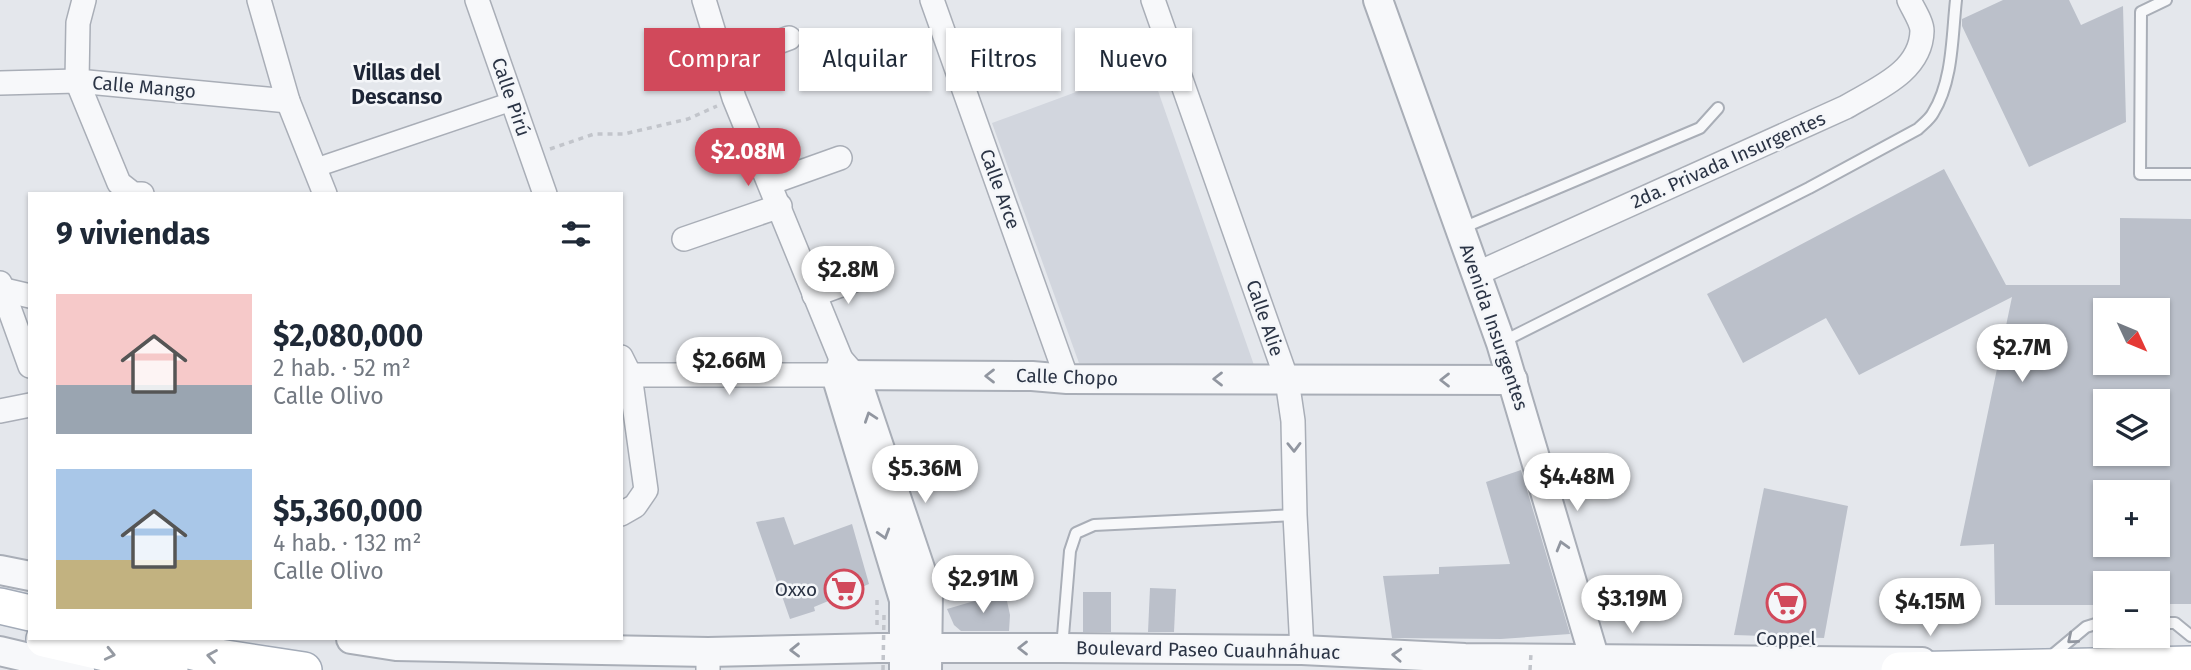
<!DOCTYPE html>
<html lang="es">
<head>
<meta charset="utf-8">
<style>
	body { margin:0; font-family:"Fira Sans",sans-serif; background:#f6f6f7; color:#1f2937; height:100vh; display:flex; flex-direction:column; font-size:26px; white-space:nowrap }
	* { box-sizing:border-box; margin:0 }
	p { font-size:23px; color:#747a83 }
	.icon { flex:none; width:38px; height:38px; fill:none; stroke:currentColor; stroke-width:2; stroke-linecap:round; stroke-linejoin:round }
	.map { position:relative; flex:1; overflow:hidden }
	.side { position:absolute; left:28px; top:192px; width:595px; height:448px; display:flex; flex-direction:column; background:#fff; border-radius:0px; box-shadow:0 2px 5px #0004 }
	.side>* { flex:none }
	.guide { position:absolute; left:644px; top:28px; width:665px; height:63px; display:flex; gap:14px }
	.needle { width:46px; rotate:134deg }
	.tools { position:absolute; left:2093px; top:298px; display:grid; gap:14px }
	.tools a { display:grid; place-items:center; width:77px; height:77px; border-radius:0px; background:#fff; box-shadow:0 2px 5px #0004; font-size:35px }
	.price { position:absolute; translate:-50% -60px; padding:0 16px; border-radius:24px; background:#fff; color:#222; font-size:23px; line-height:46px; filter:drop-shadow(0 2px 4px #0008) }
	.price::after { content:''; position:absolute; left:50%; top:42px; width:21px; height:16px; margin-left:-10px; background:inherit; clip-path:polygon(0 0,100% 0,50% 100%) }
	.price.selected { background:#d1495b; color:#fff }
	ul { padding:0; list-style:none }
	li { display:flex; align-items:center; gap:21px; height:175px; padding:0 28px }
	li span { display:grid; place-items:center; flex:none; width:196px; height:140px; border-radius:0px; color:#555 }
	li>.icon { margin-inline-start:auto }
	span .icon { width:84px; height:84px; fill:#fffc; stroke-width:1 }
	li b { font-size:30px }
	h2 { display:flex; justify-content:space-between; align-items:center; height:84px; padding:0 28px; font-size:30px }
	.chip { padding:0 24px; border-radius:0px; background:#fff; box-shadow:0 2px 5px #0004; font-size:24px; line-height:63px }
	.chip.selected { background:#d1495b; color:#fff }
	.map>svg:first-child { display:block }
</style>
</head>
<body>
<div class="map">
<svg width="2191" height="670" viewBox="0 0 2191 670">
	<rect width="100%" height="100%" fill="#e4e7ec"/>
	<path fill="#d2d6de" d="M1149,65L1255,368L1079,363L992,123Z"/>
	<g fill="#bbc0ca" fill-rule="evenodd">
		<path d="M2003,0H2069L2081,25L2123,6L2126,122L2029,167L1962,26V19Z"/>
		<path d="M1944,169L2006,285H2120V218L2191,219V604H2158V583H2105V605H1995L1994,544L1960,546L2012,297L1859,375L1826,318L1743,363L1707,294ZM2105,310H2158V362H2105ZM2105,401H2158V453H2105ZM2105,492H2158V544H2105Z"/>
		<path d="M1521,470L1570,634L1501,639L1392,638L1383,576L1439,574V567L1510,564L1486,482Z"/>
		<path d="M1764,488L1848,506L1824,638L1734,635Z"/>
		<path d="M784,517L794,545L852,524L869,584L814,607L815,611L790,619L756,522Z"/>
		<path d="M1150,588L1176,589L1174,632H1148Z"/>
		<path d="M1005,592L1010,615L1009,631H961L954,625L947,609Z"/>
		<rect x="1083" y="592" width="28" height="40"/>
	</g>
	<g fill="none" stroke-linecap="round" stroke-linejoin="round">
		<defs>
			<g id="service">
				<path d="M2166,0L2141,12L2140,174H2191"/>
				<path d="M1460,229L1700,128L1718,108"/>
				<path d="M1502,342L1809,188L1918,129C1923,124 1930,119 1933,113C1953,81 1952,36 1956,0"/>
				<path d="M2158,623H2175L2191,636"/>
				<path d="M1062,648L1070,551L1076,533L1094,525L1295,515"/>
				<path d="M2050,657L2086,627L2105,621"/>
			</g>
			<path id="pedestrian" d="M315,168L513,101"/>
			<g id="minor">
				<path d="M84,0L78,23L77,81L119,183L133,194H142"/>
				<path d="M259,0L288,101L325,194"/>
				<path d="M477,0L545,194"/>
				<path d="M704,0L734,98L841,359L855,375"/>
				<path d="M932,0L1067,379"/>
				<path d="M1153,0L1287,380L1293,421L1295,515L1302,650"/>
				<path d="M722,63L789,38"/>
				<path d="M0,83L77,81L288,101"/>
				<path d="M770,183L840,158"/>
				<path d="M684,239L780,206"/>
				<path d="M1476,274L1846,107C1876,89 1921,72 1922,31C1922,22 1913,9 1909,0"/>
				<path d="M0,283L30,366"/>
				<path d="M0,289L30,296"/>
				<path d="M814,295L868,275"/>
				<path d="M621,357L630,375L646,490L635,506L621,514"/>
				<path d="M621,375H836L841,359"/>
				<path d="M0,411L30,405"/>
				<path d="M708,652V670"/>
			</g>
			<g id="tertiary">
				<path d="M1378,0L1501,343L1598,670"/>
				<path d="M855,375L928,592L927,670"/>
				<path d="M0,570L30,576"/>
				<path d="M351,639L396,646L708,652L878,648H1062L1302,650L1465,658L1922,662"/>
				<path d="M0,651L80,670"/>
				<path d="M904,670V600L836,375L1032,376L1067,379L1513,380"/>
			</g>
			<g id="primary">
				<path d="M0,606L30,613"/>
				<path d="M44,639L170,668"/>
				<path d="M139,639L206,655L304,670"/>
				<path d="M1899,670L2191,664"/>
			</g>
		</defs>
		<use href="#service" stroke="#a9aeb7" stroke-width="14"/>
		<use href="#pedestrian" stroke="#a9aeb7" stroke-width="21"/>
		<use href="#minor" stroke="#a9aeb7" stroke-width="26"/>
		<use href="#tertiary" stroke="#a9aeb7" stroke-width="32"/>
		<use href="#primary" stroke="#a3abb8" stroke-width="38"/>
		<g stroke="#c2c5cb" stroke-width="3.5" stroke-dasharray="5 5" stroke-linecap="butt">
			<path d="M550,149L594,134H624L688,119L717,106"/>
			<path d="M877,625V600H879"/>
		</g>
		<use href="#service" stroke="#f7f8fa" stroke-width="10"/>
		<use href="#pedestrian" stroke="#f7f8fa" stroke-width="18"/>
		<use href="#minor" stroke="#f7f8fa" stroke-width="23"/>
		<use href="#tertiary" stroke="#f7f8fa" stroke-width="28"/>
		<use href="#primary" stroke="#fff" stroke-width="35"/>
		<g stroke="#c2c5cb" stroke-width="3.5" stroke-dasharray="5 5" stroke-linecap="butt">
			<path d="M883,670L884,615"/>
			<path d="M1530,670L1531,653"/>
		</g>
	</g>
	<defs><path id="oneway-chevron" d="M-2-3.5L2.5 0L-2 3.5" fill="none" stroke-width="1.6" stroke-linecap="round" stroke-linejoin="round" transform="scale(1.75)"/></defs>
	<g stroke="#9196a0">
		<use href="#oneway-chevron" transform="translate(990 376) rotate(-180)"/>
		<use href="#oneway-chevron" transform="translate(1218 379) rotate(-180)"/>
		<use href="#oneway-chevron" transform="translate(1445 380) rotate(-180)"/>
		<use href="#oneway-chevron" transform="translate(870 417) rotate(-109)"/>
		<use href="#oneway-chevron" transform="translate(1294 447) rotate(89)"/>
		<use href="#oneway-chevron" transform="translate(884 534) rotate(73)"/>
		<use href="#oneway-chevron" transform="translate(1562 546) rotate(-106)"/>
		<use href="#oneway-chevron" transform="translate(2072 639) rotate(140)"/>
		<use href="#oneway-chevron" transform="translate(1023 648) rotate(-180)"/>
		<use href="#oneway-chevron" transform="translate(795 650) rotate(179)"/>
		<use href="#oneway-chevron" transform="translate(1397 655) rotate(-177)"/>
	</g>
	<g stroke="#959aa2">
		<use href="#oneway-chevron" transform="translate(110 654) rotate(13)"/>
		<use href="#oneway-chevron" transform="translate(212 656) rotate(-170)"/>
	</g>
	<defs>
		<symbol id="supermarket-ring" viewBox="-11 -11 22 22"><circle r="9.5" fill="#f4f6f9" stroke="#d1495b" stroke-width="1.5"/><path d="M-6-5.5h2.5l.6 2H6L4.5 2H-2.5L-4.4-4H-6ZM-1.5 3.2a1.3 1.3 0 1 0 .1 0ZM3 3.2a1.3 1.3 0 1 0 .1 0Z" fill="#d1495b"/></symbol>
	</defs>
	<g fill-rule="evenodd">
		<use href="#supermarket-ring" x="822" y="567" width="44" height="44"/>
		<use href="#supermarket-ring" x="1764" y="581" width="44" height="44"/>
	</g>
	<g text-anchor="middle" dominant-baseline="central" stroke-width="5" stroke-linejoin="round" paint-order="stroke">
		<g font-size="19" fill="#2b3445" stroke="#f4f6f9">
			<text transform="translate(144 87) rotate(5)">Calle Mango</text>
			<text transform="translate(511 97) rotate(71)">Calle Pirú</text>
			<text transform="translate(1728 160) rotate(-24)">2da. Privada Insurgentes</text>
			<text transform="translate(1000 189) rotate(70)">Calle Arce</text>
			<text transform="translate(1265 318) rotate(71)">Calle Alie</text>
			<text transform="translate(1494 327) rotate(71)">Avenida Insurgentes</text>
			<text transform="translate(1067 377) rotate(2)">Calle Chopo</text>
			<text transform="translate(1208 650) rotate(1)">Boulevard Paseo Cuauhnáhuac</text>
		</g>
		<g font-size="19" fill="#2b3445" stroke="#f4f6f9" text-anchor="end">
			<text x="817" y="589">Oxxo</text>
			<text x="1786" y="638" text-anchor="middle">Coppel</text>
		</g>
		<g font-size="21" font-weight="bold" fill="#1d2536" stroke="#f4f6f9">
			<text x="397" y="73">Villas del<tspan x="397" dy="24">Descanso</tspan></text>
		</g>
	</g>
</svg>
<div class="tools">
<a><svg class="needle" viewBox="-14 -14 28 28"><path d="M0-13l5 13h-10z" fill="#e53935"/><path d="M0 13l5-13h-10z" fill="#747a83"/></svg></a>
<a><svg class="icon" aria-label="layers" viewBox="0 0 24 24"><path d="M12 4l9 5-9 5-9-5zM3 14l9 5 9-5"/></svg></a>
<a>+</a>
<a>−</a>
</div>
<b class="price selected" style="left:748px;top:188px">$2.08M</b>
<b class="price" style="left:848px;top:306px">$2.8M</b>
<b class="price" style="left:2022px;top:384px">$2.7M</b>
<b class="price" style="left:729px;top:397px">$2.66M</b>
<b class="price" style="left:925px;top:505px">$5.36M</b>
<b class="price" style="left:1577px;top:513px">$4.48M</b>
<b class="price" style="left:983px;top:615px">$2.91M</b>
<b class="price" style="left:1632px;top:635px">$3.19M</b>
<b class="price" style="left:1930px;top:638px">$4.15M</b>
<div class="guide">
<a class="chip selected">Comprar</a>
<a class="chip">Alquilar</a>
<a class="chip">Filtros</a>
<a class="chip">Nuevo</a>
</div>
<section class="side">
<h2>9 viviendas<svg class="icon" aria-label="filters" viewBox="0 0 24 24"><path d="M4 7h16M4 17h16"/><circle cx="9" cy="7" r="2"/><circle cx="15" cy="17" r="2"/></svg></h2>
<ul>
<li><span style="background:linear-gradient(#f6c9c9 65%,#9aa5b1 0)"><svg class="icon" aria-label="home" viewBox="0 0 24 24"><path d="M3 11l9-7 9 7M6 9v11h12V9"/></svg></span><div><b>$2,080,000</b><p>2 hab. · 52 m²</p><p>Calle Olivo</p></div></li>
<li><span style="background:linear-gradient(#a9c7e8 65%,#c2b280 0)"><svg class="icon" aria-label="home" viewBox="0 0 24 24"><path d="M3 11l9-7 9 7M6 9v11h12V9"/></svg></span><div><b>$5,360,000</b><p>4 hab. · 132 m²</p><p>Calle Olivo</p></div></li>
</ul>
</section>
</div>
</body>
</html>
